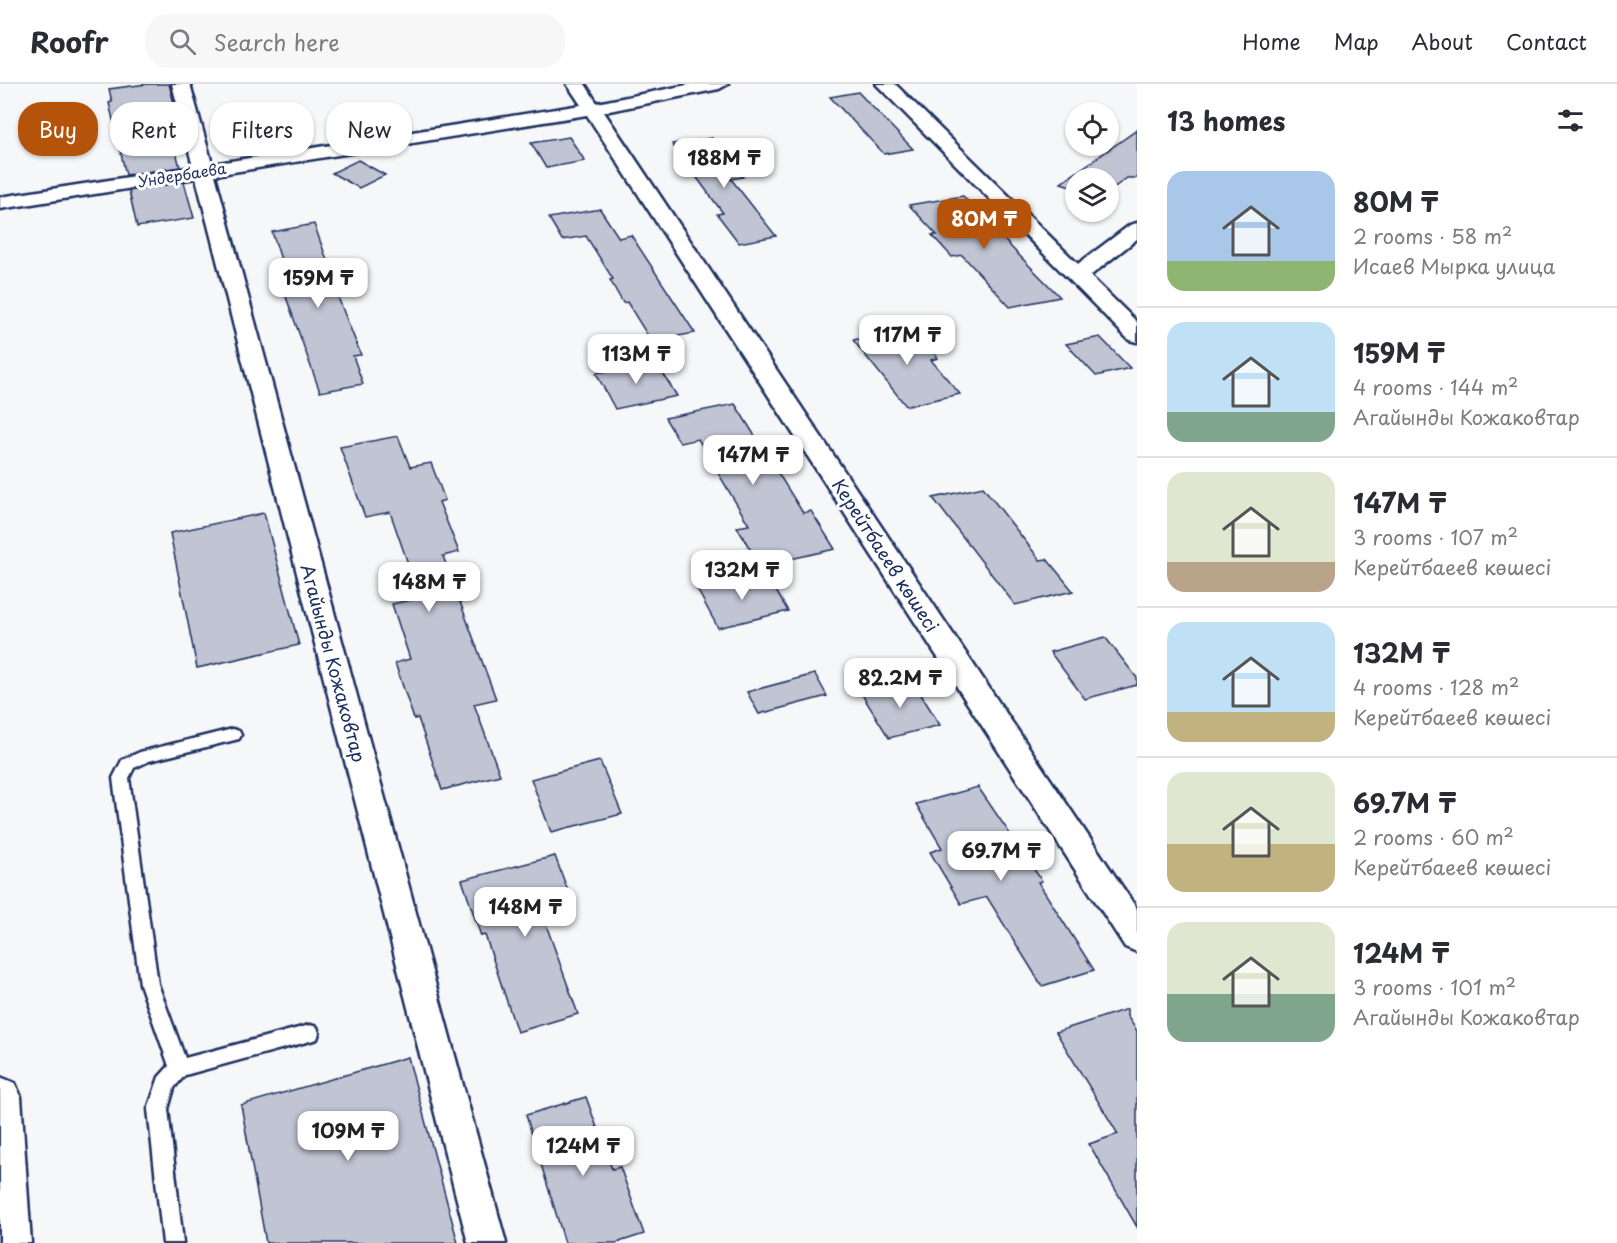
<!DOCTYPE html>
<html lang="en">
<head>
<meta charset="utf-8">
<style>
	body { margin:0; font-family:"Playpen Sans",sans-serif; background:#f7f7f7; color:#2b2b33; height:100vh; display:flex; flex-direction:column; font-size:22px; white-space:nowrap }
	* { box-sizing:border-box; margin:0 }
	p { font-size:20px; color:#7c7c81 }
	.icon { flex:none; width:33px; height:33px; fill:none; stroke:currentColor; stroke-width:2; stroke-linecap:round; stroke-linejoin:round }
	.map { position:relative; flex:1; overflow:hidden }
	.drawer { display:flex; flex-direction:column; background:#fff; width:480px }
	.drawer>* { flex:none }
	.top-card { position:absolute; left:18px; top:18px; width:570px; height:54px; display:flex; gap:12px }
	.fabs { position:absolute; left:1065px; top:18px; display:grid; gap:12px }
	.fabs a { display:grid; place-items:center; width:54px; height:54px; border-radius:50%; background:#fff; box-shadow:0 2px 4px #0004; font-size:30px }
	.price { position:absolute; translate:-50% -51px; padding:0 14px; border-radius:12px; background:#fff; color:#222; font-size:20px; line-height:39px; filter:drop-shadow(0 2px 3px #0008) }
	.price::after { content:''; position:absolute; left:50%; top:36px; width:18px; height:14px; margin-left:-9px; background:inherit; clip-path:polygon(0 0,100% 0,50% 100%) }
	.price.active { background:#b45309; color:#fff }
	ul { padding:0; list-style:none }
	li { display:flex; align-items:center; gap:18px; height:150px; padding:0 30px }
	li+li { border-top:2px solid #e1e1e2 }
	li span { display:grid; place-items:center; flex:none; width:168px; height:120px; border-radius:18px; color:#555 }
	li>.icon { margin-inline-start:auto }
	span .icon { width:72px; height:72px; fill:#fffc; stroke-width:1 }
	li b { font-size:26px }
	h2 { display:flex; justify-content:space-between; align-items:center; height:72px; padding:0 30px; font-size:26px }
	.tag { padding:0 21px; border-radius:24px; background:#fff; box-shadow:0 2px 4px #0004; font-size:21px; line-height:54px }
	.tag.active { background:#b45309; color:#fff }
	header { display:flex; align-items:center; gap:36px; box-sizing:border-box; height:84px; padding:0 30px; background:#fff; border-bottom:2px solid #e1e1e2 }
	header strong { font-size:28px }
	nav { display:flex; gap:33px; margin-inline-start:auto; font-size:21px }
	.search { width:420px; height:54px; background:#f7f7f7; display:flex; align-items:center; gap:15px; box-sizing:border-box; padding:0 21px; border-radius:24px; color:#7c7c81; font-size:22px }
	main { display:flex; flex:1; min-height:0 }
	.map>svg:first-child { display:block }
</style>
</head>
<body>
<header>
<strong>Roofr</strong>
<div class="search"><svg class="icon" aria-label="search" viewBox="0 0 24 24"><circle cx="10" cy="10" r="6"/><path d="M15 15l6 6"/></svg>Search here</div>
<nav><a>Home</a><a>Map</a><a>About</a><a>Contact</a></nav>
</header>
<main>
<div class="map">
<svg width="1137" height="1159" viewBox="0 0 1137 1159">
	<rect width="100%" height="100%" fill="#f6f7f9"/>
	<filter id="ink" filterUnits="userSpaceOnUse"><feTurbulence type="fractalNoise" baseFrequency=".0167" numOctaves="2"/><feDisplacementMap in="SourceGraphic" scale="12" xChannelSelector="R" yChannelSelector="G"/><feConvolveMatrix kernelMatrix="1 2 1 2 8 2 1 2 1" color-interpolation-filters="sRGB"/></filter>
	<g filter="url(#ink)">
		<g fill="#c0c4d3" stroke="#1b2f5e" stroke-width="1.5">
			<path d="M147,0H169L186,66L176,68L180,83L126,91L109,19L112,18L109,5Z"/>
			<path d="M858,8L913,65L884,70L830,13Z"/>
			<path d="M1137,46V94H1127L1108,108V94H1076V104L1061,99Z"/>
			<path d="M569,53L585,77L546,84L531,59Z"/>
			<path d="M712,54L743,93L731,95L776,152L739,159L717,130L723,129L672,60Z"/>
			<path d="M358,76L385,91L359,104L332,89Z"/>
			<path d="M184,98L194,134L137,143L129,107Z"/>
			<path d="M963,112L1010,162L1060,213L1010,223L962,171L952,173L932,151H937L909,121Z"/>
			<path d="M600,125L619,154L631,151L695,249L651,257L627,218L623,219L610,196L613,195L586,152L562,156L549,134Z"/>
			<path d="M314,140L331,187L328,188L361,271L353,272L363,300L320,308L285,210L292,209L272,148Z"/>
			<path d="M913,244L938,274L931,276L960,310L906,322L853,256Z"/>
			<path d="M1100,253L1130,284L1096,292L1066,260Z"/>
			<path d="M656,278L677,312L615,325L596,289Z"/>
			<path d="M735,320L803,429L811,427L835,465L760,482L737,443L749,441L698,355L680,359L665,334Z"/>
			<path d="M398,352L410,383L431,379L445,416L439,418L459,468L443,472L496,615L474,620L500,691L442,706L418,634L414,635L395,579L410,575L392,520L420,514L390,428L365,433L340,363Z"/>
			<path d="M983,403L1040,476L1047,475L1073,507L1015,521L933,414Z"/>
			<path d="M264,429L299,561L197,584L170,449Z"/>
			<path d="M766,490L788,527L718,544L697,505Z"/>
			<path d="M1105,553L1137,594V601L1085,615L1050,568Z"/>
			<path d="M815,590L827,612L759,630L747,608Z"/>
			<path d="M912,596L940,641L889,654L861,609Z"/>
			<path d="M600,677L622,730L551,748L531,695Z"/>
			<path d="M978,703L1042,797L1038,798L1094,886L1042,902L987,813L961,820L930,768L942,764L916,720Z"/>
			<path d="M555,772L575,826L544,835L578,930L517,948L485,851L481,852L462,796Z"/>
			<path d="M1127,925V932L1137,947V1143L1089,1060L1118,1050L1056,948Z"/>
			<path d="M408,973L458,1159H266L241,1021Z"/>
			<path d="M586,1013L612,1085L620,1083L644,1150L616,1159H565L526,1031Z"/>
		</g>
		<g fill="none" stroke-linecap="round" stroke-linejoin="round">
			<defs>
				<path id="service" d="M233,645L239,647L241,651L239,655L149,677L134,684L129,694L158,900L185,974L310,941L317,943L319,949L317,955L310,957L185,991L174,1004L168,1025L183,1159H163L148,1025L159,993L169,982L140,900L113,694L122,676L140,668Z"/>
				<g id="minor">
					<path d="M172,0H190L212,80L581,21L567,0H585L597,19L692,0H728L719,5L604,28L1137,825V868L1125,863L587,31L215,91L506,1159H468L196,94L0,125V113L193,83Z"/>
					<path d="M876,0H895L1078,180L1130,141L1137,139V155L1090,192L1137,238V258L1129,256Z"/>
				</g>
				<path id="secondary" d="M0,993L15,999L21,1013L31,1159H0Z"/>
			</defs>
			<use href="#service" stroke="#1b2f5e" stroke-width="5"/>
			<use href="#minor" stroke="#1b2f5e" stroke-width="5"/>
			<use href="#secondary" stroke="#1b2f5e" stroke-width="5"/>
			<use href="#service" fill="#fff" fill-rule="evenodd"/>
			<use href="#minor" fill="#fff" fill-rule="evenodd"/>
			<use href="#secondary" fill="#fff" fill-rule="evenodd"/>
		</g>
	</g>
	<g text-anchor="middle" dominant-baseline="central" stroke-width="6" stroke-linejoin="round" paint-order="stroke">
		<g font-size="15" fill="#1b2f5e" stroke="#fff">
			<text transform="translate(182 90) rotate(-9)">Ундербаева</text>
		</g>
		<g font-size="18" fill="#1b2f5e" stroke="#fff">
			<text transform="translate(886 471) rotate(57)">Керейтбаеев көшесі</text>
			<text transform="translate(334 579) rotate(75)">Агайынды Кожаковтар</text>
		</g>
	</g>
</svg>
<div class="fabs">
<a><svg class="icon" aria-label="locate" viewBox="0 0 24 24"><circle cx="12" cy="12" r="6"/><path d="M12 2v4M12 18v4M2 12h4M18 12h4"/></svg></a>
<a><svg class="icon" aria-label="layers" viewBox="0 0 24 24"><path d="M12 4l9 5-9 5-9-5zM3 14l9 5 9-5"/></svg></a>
</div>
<b class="price" style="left:724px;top:105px">188M ₸</b>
<b class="price active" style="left:984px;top:166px">80M ₸</b>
<b class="price" style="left:318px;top:225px">159M ₸</b>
<b class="price" style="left:907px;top:282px">117M ₸</b>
<b class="price" style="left:636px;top:301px">113M ₸</b>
<b class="price" style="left:753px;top:402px">147M ₸</b>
<b class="price" style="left:742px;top:517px">132M ₸</b>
<b class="price" style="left:429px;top:529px">148M ₸</b>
<b class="price" style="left:900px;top:625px">82.2M ₸</b>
<b class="price" style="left:1001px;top:798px">69.7M ₸</b>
<b class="price" style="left:525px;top:854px">148M ₸</b>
<b class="price" style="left:348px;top:1078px">109M ₸</b>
<b class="price" style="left:583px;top:1093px">124M ₸</b>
<div class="top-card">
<a class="tag active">Buy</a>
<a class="tag">Rent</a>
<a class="tag">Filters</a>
<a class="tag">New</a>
</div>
</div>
<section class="drawer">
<h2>13 homes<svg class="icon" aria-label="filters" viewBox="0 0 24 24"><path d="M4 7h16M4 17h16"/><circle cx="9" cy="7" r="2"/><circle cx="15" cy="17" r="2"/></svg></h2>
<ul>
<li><span style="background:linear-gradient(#a9c7e8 75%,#8fb573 0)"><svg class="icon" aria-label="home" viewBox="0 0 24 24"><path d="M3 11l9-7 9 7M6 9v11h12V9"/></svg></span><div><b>80M ₸</b><p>2 rooms · 58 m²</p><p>Исаев Мырка улица</p></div></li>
<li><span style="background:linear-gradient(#bfe0f5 75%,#7fa58c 0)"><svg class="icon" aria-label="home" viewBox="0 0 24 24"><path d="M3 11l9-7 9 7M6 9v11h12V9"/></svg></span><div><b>159M ₸</b><p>4 rooms · 144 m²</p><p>Агайынды Кожаковтар</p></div></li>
<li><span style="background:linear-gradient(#dfe7d0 75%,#b9a48a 0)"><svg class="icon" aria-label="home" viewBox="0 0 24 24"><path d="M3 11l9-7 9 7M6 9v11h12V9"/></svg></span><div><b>147M ₸</b><p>3 rooms · 107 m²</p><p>Керейтбаеев көшесі</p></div></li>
<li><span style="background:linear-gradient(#bfe0f5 75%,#c2b280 0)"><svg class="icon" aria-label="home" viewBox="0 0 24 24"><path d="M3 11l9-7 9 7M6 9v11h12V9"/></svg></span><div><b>132M ₸</b><p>4 rooms · 128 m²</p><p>Керейтбаеев көшесі</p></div></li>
<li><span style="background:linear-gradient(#dfe7d0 60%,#c2b280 0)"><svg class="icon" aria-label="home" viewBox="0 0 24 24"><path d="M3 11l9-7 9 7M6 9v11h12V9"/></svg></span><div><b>69.7M ₸</b><p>2 rooms · 60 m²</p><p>Керейтбаеев көшесі</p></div></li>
<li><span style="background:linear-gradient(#dfe7d0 60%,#7fa58c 0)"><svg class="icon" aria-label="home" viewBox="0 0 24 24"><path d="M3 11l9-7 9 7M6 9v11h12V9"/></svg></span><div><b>124M ₸</b><p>3 rooms · 101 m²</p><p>Агайынды Кожаковтар</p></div></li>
</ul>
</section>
</main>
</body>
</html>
